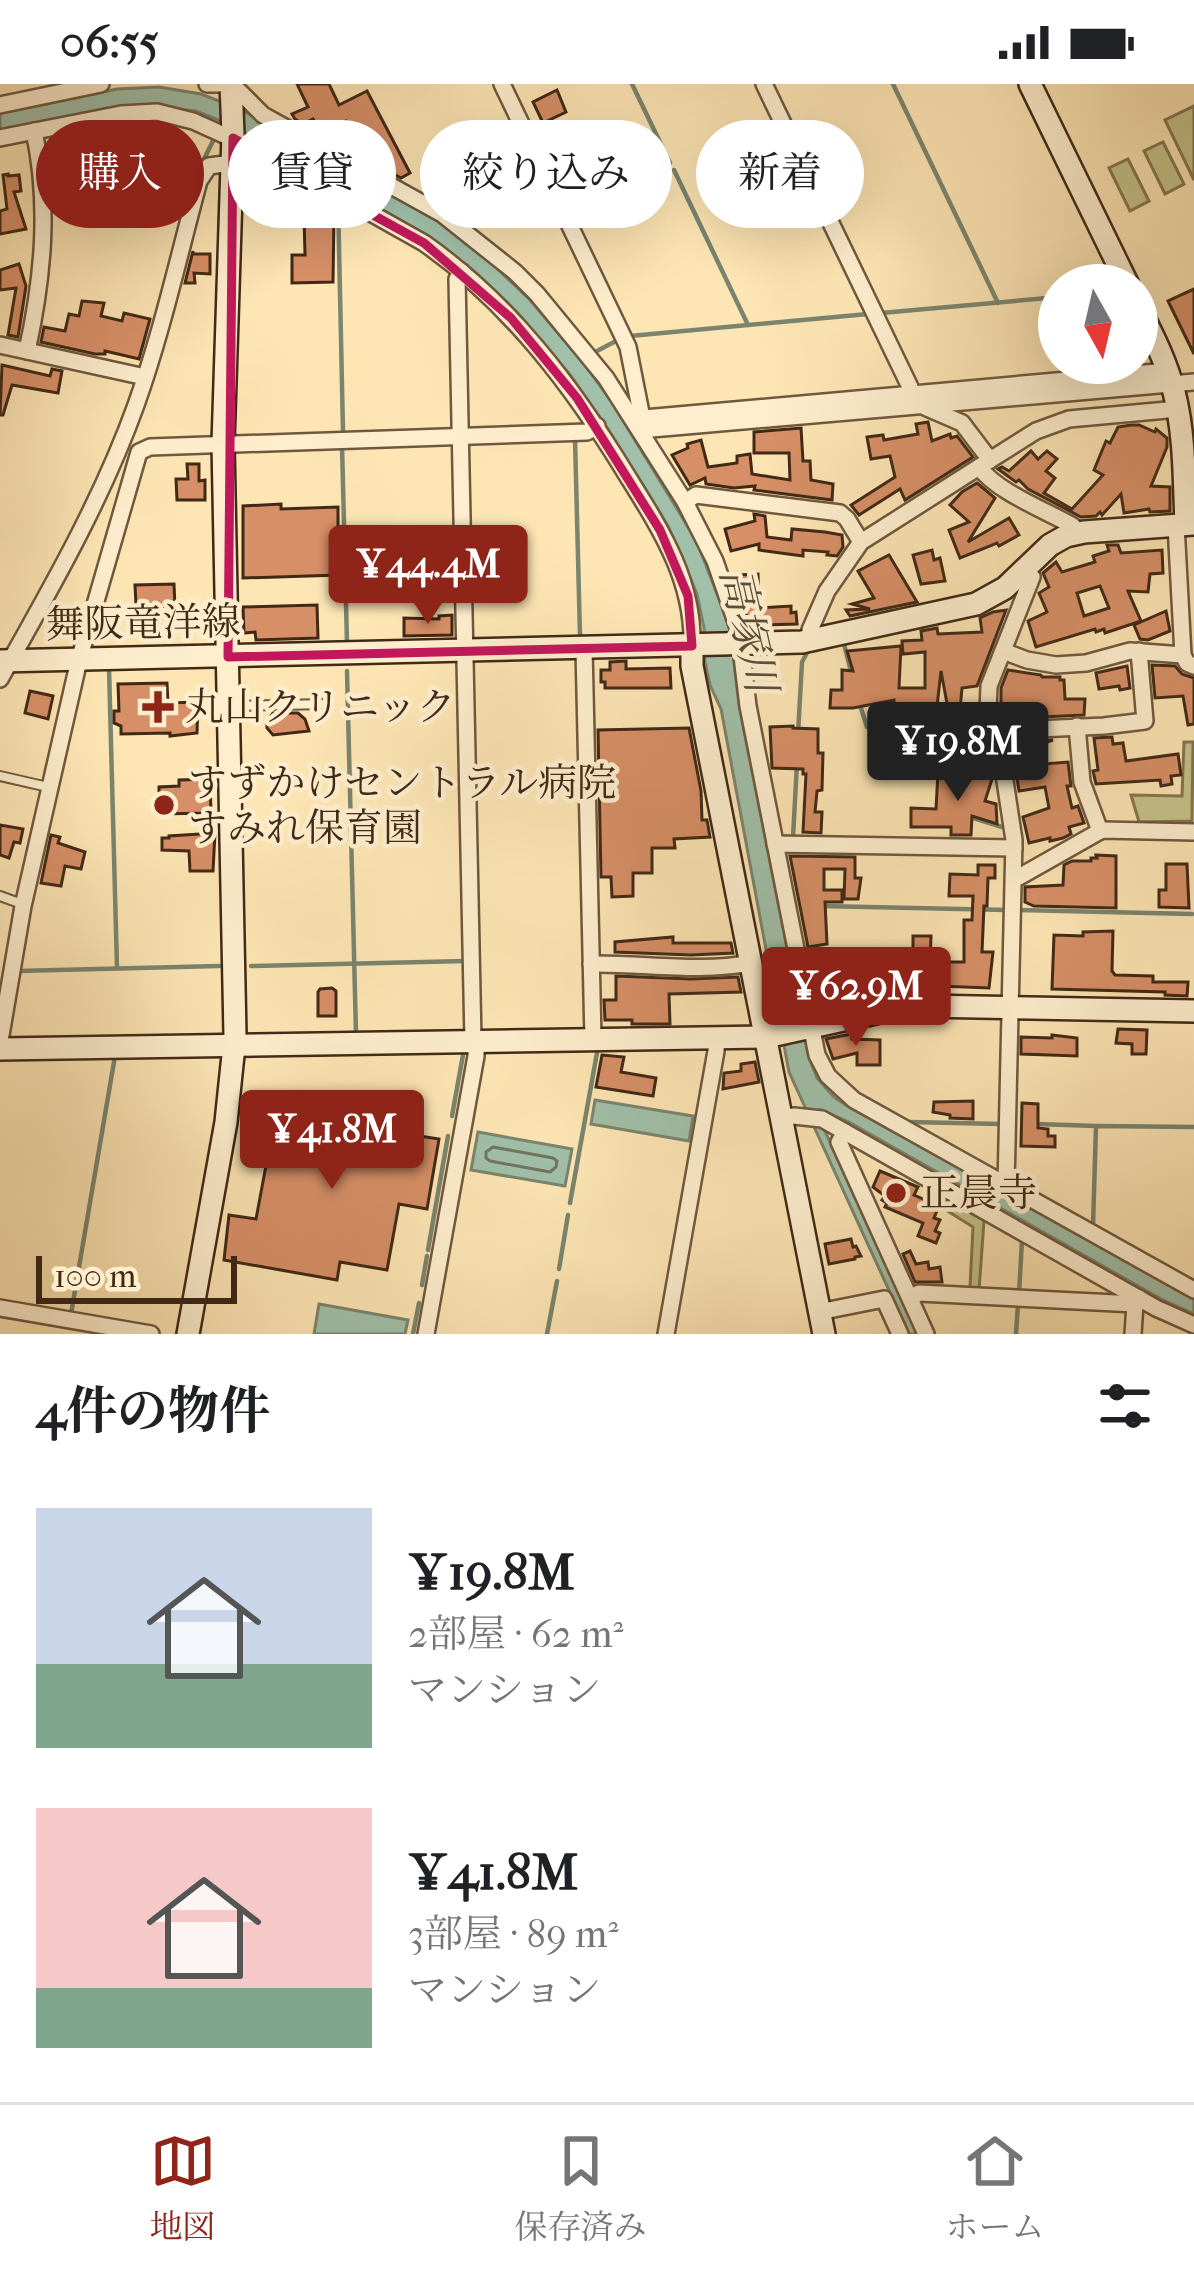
<!DOCTYPE html>
<html lang="ja">
<head>
<meta charset="utf-8">
<style>
	body { margin:0; font-family:"IM FELL French Canon","Noto Serif JP",serif; background:#f2f2f2; color:#202124; height:100vh; display:flex; flex-direction:column; font-size:45px; white-space:nowrap }
	* { box-sizing:border-box; margin:0 }
	p { font-size:39px; color:#757577 }
	.icon { flex:none; width:66px; height:66px; fill:none; stroke:currentColor; stroke-width:2; stroke-linecap:round; stroke-linejoin:round }
	.map { position:relative; height:1250px; overflow:hidden }
	.panel { display:flex; flex-direction:column; background:#fff; flex:1 }
	.panel>* { flex:none }
	.guide { position:absolute; left:36px; top:36px; width:1122px; height:108px; display:flex; gap:24px }
	.needle { width:78px; rotate:172deg }
	.fabs { position:absolute; left:1038px; top:180px; display:grid; gap:24px }
	.fabs a { display:grid; place-items:center; width:120px; height:120px; border-radius:50%; background:#fff; box-shadow:0 12px 48px #0002; font-size:60px }
	.scale { position:absolute; left:36px; bottom:30px; width:201px; box-sizing:border-box; padding-left:12px; border:6px solid #412916; border-top:0; font-size:33px; line-height:42px; white-space:nowrap; color:#412916; -webkit-text-stroke:9px #feeece; paint-order:stroke }
	.price { position:absolute; translate:-50% -102px; padding:0 27px; border-radius:12px; background:#8f2418; color:#fff; font-size:39px; line-height:78px; filter:drop-shadow(0 3px 6px #0008) }
	.price::after { content:''; position:absolute; left:50%; top:72px; width:36px; height:27px; margin-left:-18px; background:inherit; clip-path:polygon(0 0,100% 0,50% 100%) }
	.price.active { background:#222; color:#fff }
	ul { padding:0; list-style:none }
	li { display:flex; align-items:center; gap:36px; height:300px; padding:0 36px }
	li span { display:grid; place-items:center; flex:none; width:336px; height:240px; border-radius:0px; color:#555 }
	li>.icon { margin-inline-start:auto }
	span .icon { width:144px; height:144px; fill:#fffc; stroke-width:1 }
	li b { font-size:51px }
	h2 { display:flex; justify-content:space-between; align-items:center; height:144px; padding:0 36px; font-size:51px }
	.pill { padding:0 42px; border-radius:54px; background:#fff; box-shadow:0 12px 48px #0002; font-size:42px; line-height:108px }
	.pill.active { background:#8f2418; color:#fff }
	.status { display:flex; justify-content:space-between; align-items:center; height:84px; padding:0 60px; background:#fff; direction:ltr }
	.status svg { height:33px; fill:currentColor }
	.dock { display:flex; justify-content:space-around; align-items:center; height:168px; border-top:3px solid #e0e0e0; background:#fff; font-size:33px; color:#757577 }
	.dock a { display:grid; justify-items:center; gap:6px }
	.dock .active { color:#8f2418 }
	.map>svg:first-child { display:block }
</style>
</head>
<body>
<div class="status"><b>06:55</b><svg viewBox="0 0 49 12"><path d="M0 12V9h3v3zM5 12V6h3v6zM10 12V3h3v9zM15 12V0h3v12zM26 1h20v11H26zM47 4h2v5h-2z"/></svg></div>
<div class="map">
<svg width="1194" height="1250" viewBox="0 0 1194 1250">
	<rect width="100%" height="100%" fill="#fde5b4"/>
	<filter id="stains"><feTurbulence type="fractalNoise" baseFrequency=".00167" numOctaves="4"/><feColorMatrix values="0 0 0 0 .2 0 0 0 0 .09 0 0 0 0 .02 0 0 0 .5 -.17"/></filter>
	<radialGradient id="worn" r=".72"><stop offset=".6" stop-color="#630" stop-opacity="0"/><stop offset="1" stop-color="#630" stop-opacity=".3"/></radialGradient>
	<g fill="#c5c389" stroke="#837650" stroke-width="3">
		<path d="M1194,22V96L1165,36Z"/>
		<path d="M1163,58L1184,100L1165,110L1144,67Z"/>
		<path d="M1128,75L1149,117L1130,127L1109,84Z"/>
		<path d="M1184,658H1193L1192,737L1139,738L1131,711L1182,712Z"/>
		<path d="M947,1116L980,1132L984,1137L979,1207H971L970,1203L973,1143L946,1126L944,1118Z"/>
	</g>
	<g fill="#a0c0a9" stroke="#7a846e" stroke-width="3">
		<path d="M159,3L201,10L240,25L438,137L486,174L530,216L585,281L611,317L696,456L730,543L739,621L808,971L817,994L834,1013L844,1020L1194,1215V1230L1161,1215L849,1038L821,1026L824,1045L918,1250H909L789,988L721,625L710,601L705,578L704,544L697,510L668,442L608,345L571,292L517,228L475,188L428,153L231,41L196,27L139,21L0,47V29L117,5Z"/>
		<path d="M595,1016L693,1032L689,1057L591,1040Z"/>
		<path d="M478,1048L572,1065L565,1102L471,1086Z"/>
		<path d="M319,1220L408,1236L405,1250H314Z"/>
	</g>
	<g fill="none" stroke-linecap="round" stroke-linejoin="round">
		<path stroke="#707460" stroke-width="3" d="M493,1063L553,1074L557,1077L556,1083L550,1088L490,1077L486,1074V1068Z"/>
		<g stroke="#7a846e" stroke-width="4.5">
			<path d="M632,0L670,79"/>
			<path d="M893,0L998,219"/>
			<path d="M200,83L216,51"/>
			<path d="M674,86L748,241"/>
			<path d="M338,116L343,347"/>
			<path d="M881,229L1059,213"/>
			<path d="M630,252L868,230"/>
			<path d="M595,268L618,256"/>
			<path d="M575,354L580,552"/>
			<path d="M342,361L347,559"/>
			<path d="M844,560L852,592"/>
			<path d="M109,584L117,884"/>
			<path d="M347,587L356,950"/>
			<path d="M860,621L867,643"/>
			<path d="M798,650L802,578L808,567"/>
			<path d="M881,650L963,690"/>
			<path d="M967,732L1002,743"/>
			<path d="M793,753L797,679"/>
			<path d="M821,822L1007,826"/>
			<path d="M1019,826L1192,830"/>
			<path d="M251,882L465,877"/>
			<path d="M17,887L219,882"/>
			<path d="M452,1032L463,971"/>
			<path d="M909,1038L1002,1040"/>
			<path d="M1036,1040L1096,1042"/>
			<path d="M570,1119L597,969"/>
			<path d="M1093,1142L1096,1042L1194,1043"/>
			<path d="M428,1166L448,1052"/>
			<path d="M559,1185L568,1131"/>
			<path d="M422,1201L427,1172"/>
			<path d="M1019,1210L1022,1156"/>
			<path d="M71,1230L115,972"/>
			<path d="M413,1250L419,1219"/>
			<path d="M547,1250L557,1197"/>
			<path d="M1016,1250L1018,1220"/>
		</g>
	</g>
	<g fill="#d78f67" stroke="#412916" stroke-width="3" fill-rule="evenodd">
		<path d="M297,0H329L339,21L367,7L410,89L401,94L388,87L384,79L378,81L363,50L354,54L346,37L322,49L313,35L303,40L295,35L292,30L308,23Z"/>
		<path d="M557,6L566,28L543,39L533,18Z"/>
		<path d="M156,40L175,45L174,59L133,53L135,41Z"/>
		<path d="M166,68L170,89L120,98L118,80L143,76L142,72Z"/>
		<path d="M259,80L331,120L325,129H334L333,198L292,199V171H305L304,132L247,101Z"/>
		<path d="M8,90V92L19,91L21,107L14,108L26,145L0,150V127L7,125L3,91Z"/>
		<path d="M193,167V170H210V190L194,189L195,199H185Z"/>
		<path d="M19,180L26,202L18,253L8,251L16,204L0,206V186Z"/>
		<path d="M1194,205V270L1168,217Z"/>
		<path d="M82,217L104,219L101,232L122,237L124,229L150,235L139,275L105,267V270H95L41,258L44,243L65,247L69,230L79,232Z"/>
		<path d="M2,281L50,292L52,285L62,287L58,309L12,301L3,331H0Z"/>
		<path d="M928,338L932,357L950,350L951,354L957,352L973,373L905,416L900,405L859,431L851,421L895,393L890,372L871,375L867,353L883,351L884,356L918,350L916,340Z"/>
		<path d="M1131,341H1139L1155,348L1156,345L1167,354V363L1151,402L1170,403V427L1150,428L1149,425L1124,429L1121,410L1102,431L1100,428L1096,432L1081,433L1028,405L1019,396L1016,398L998,385L1002,383L1009,387L1031,367L1038,375L1047,367L1057,375L1046,387L1055,394L1044,409L1072,425L1103,391L1094,386L1106,357L1110,359L1118,343Z"/>
		<path d="M801,344L803,377H810L811,396L833,400L832,416L754,406L755,402L734,404L706,400L705,394L690,401L672,371L688,364L687,360L701,356L708,383L737,379V372L750,370L752,390L790,396L789,369H754V348Z"/>
		<path d="M187,380H199V397L205,396V416H177L176,395H188Z"/>
		<path d="M977,399L995,414L968,458L1009,434L1019,451L999,462L997,459L960,474L949,446L969,438L950,421L962,408Z"/>
		<path d="M281,420V425L338,423V453L359,452L360,467H339V491L243,494V422Z"/>
		<path d="M754,430L765,432L767,453L791,456L792,445L825,448L842,451L843,463L837,472L827,471L828,468L803,466V472L759,466V460L731,467L725,445L755,437Z"/>
		<path d="M1107,461H1118L1121,469L1162,466L1163,489L1150,490L1148,508L1128,507L1141,537L1105,549L1104,545L1096,548L1095,545L1036,563L1028,537L1047,528L1039,509L1049,503L1043,489L1056,478L1062,488L1095,478L1093,472L1109,467ZM1100,502L1109,524L1084,532L1077,509Z"/>
		<path d="M932,466L934,476L940,474L945,497L921,500L913,471Z"/>
		<path d="M889,471L917,518L850,532L846,526L870,525L852,520L874,514L858,487Z"/>
		<path d="M758,490L759,524L791,522V529L796,528L797,540L760,541V544H751L740,514L739,491Z"/>
		<path d="M174,500L175,523L136,521L135,501Z"/>
		<path d="M317,521L318,554L256,556L255,548L244,549L243,523Z"/>
		<path d="M1006,526L977,602L962,604L960,626L948,625L941,587L934,649L919,647L916,659L894,655L899,623H894V616L853,624H830L831,606H842V586L853,587L847,567L901,562L899,604H925V568L903,570L902,557L922,556L921,547L937,544L938,550L982,548L980,534L993,528Z"/>
		<path d="M1166,527L1170,547L1148,556L1140,555L1134,541Z"/>
		<path d="M452,531V551L404,552V534L439,535V532Z"/>
		<path d="M626,577V585L670,584L671,604H605V598H601V586H610V578Z"/>
		<path d="M1152,581L1175,582L1182,590L1194,594V640L1188,641L1183,612L1155,614Z"/>
		<path d="M1127,582L1130,604L1120,606L1119,602L1099,605L1096,589Z"/>
		<path d="M1008,586L1041,591L1042,593H1060V596H1064L1065,615H1085L1084,631L1020,634V631L1001,629V604Z"/>
		<path d="M167,599L168,619L198,618L197,649L170,652V649L121,650V642L114,639V627H119L118,600Z"/>
		<path d="M30,607L53,612L48,635L25,629Z"/>
		<path d="M273,629H298L305,635L309,647L273,651L267,644V637Z"/>
		<path d="M979,640L987,662L955,667L952,645Z"/>
		<path d="M793,642V644L818,645V669H823L822,706L817,707L815,728H822L821,749L803,748L806,690H803V685L772,684L770,643Z"/>
		<path d="M689,644L701,707L702,736H707L710,753L674,755L675,764H652V789H633V812L612,813L611,793H601L598,646Z"/>
		<path d="M1112,653L1113,660L1123,659L1126,677L1178,670L1181,691L1171,692L1172,700L1161,702L1160,696L1096,700L1093,687L1098,686L1094,654Z"/>
		<path d="M1053,656L1041,660L1044,680L1068,678L1071,702H1067L1072,724L1078,722L1084,739L1069,743L1071,750L1063,754L1050,757V754L1029,759L1023,733L1049,724L1045,703L1019,707L1015,681L1032,678L1029,657Z"/>
		<path d="M938,688L970,689L992,695L985,717L996,720L997,740L972,732L971,751H951V743H911V724L936,725Z"/>
		<path d="M210,695L211,729L159,730V703L179,702V696Z"/>
		<path d="M0,741L23,745L20,759L14,758L9,774L0,771Z"/>
		<path d="M215,749L213,787H190L189,767L162,766V754H169V752Z"/>
		<path d="M51,751L60,753L58,759L85,768L81,785L65,782L61,802L41,799Z"/>
		<path d="M1096,771L1116,772V824L1034,822L1025,818V803L1063,801L1064,781L1072,777H1091V774H1097Z"/>
		<path d="M790,772L855,773V794H861L858,815H844L845,785H824V806H842V818H825L827,860L808,863Z"/>
		<path d="M1166,780H1187L1189,824L1159,823V806H1166Z"/>
		<path d="M978,781H995V794H988L987,822H984L982,868H993L989,904L912,901V908L902,909V900H871V905L845,907V920H819L816,902L894,886L893,879L913,878V852H931L930,878H964V836H972L973,812H949L950,790L978,791Z"/>
		<path d="M1113,847L1112,887L1115,891L1153,892V898H1188L1187,912L1165,911V908L1052,905L1054,851L1083,852V848Z"/>
		<path d="M673,853V859H731L733,869L691,871L615,868V858Z"/>
		<path d="M616,892L691,895L738,893L741,908L669,910L670,940H632V936H605L604,916H616Z"/>
		<path d="M332,904L336,907V932H318V908L320,905Z"/>
		<path d="M1118,945L1147,946L1146,970H1132V960L1116,959Z"/>
		<path d="M851,950L852,955L880,956V981H857V969L833,975L826,955Z"/>
		<path d="M1052,951L1077,954V972L1021,970V953L1052,954Z"/>
		<path d="M602,971L624,973L621,988L656,994L653,1012L596,1003Z"/>
		<path d="M755,978L759,998L723,1005L724,989L741,987V980Z"/>
		<path d="M309,1015L383,1028L380,1046L439,1055L427,1125L399,1120L387,1186L340,1178L337,1196L224,1176L229,1131L256,1135L276,1028L305,1033Z"/>
		<path d="M973,1017V1035L950,1034V1031L933,1028L934,1018Z"/>
		<path d="M1022,1019L1038,1020V1044L1048,1045V1052H1055V1063L1021,1062Z"/>
		<path d="M880,1087L918,1103L914,1111L939,1122L934,1134L940,1136L935,1147L940,1149L936,1159L918,1152L923,1139L885,1123L887,1119L882,1116L885,1112L873,1103Z"/>
		<path d="M851,1155L853,1163L856,1162L861,1172L855,1173V1175L829,1180L825,1160Z"/>
		<path d="M910,1167L916,1180L928,1178L929,1185L940,1183L942,1198H915L903,1170Z"/>
	</g>
	<g fill="none" stroke-linecap="round" stroke-linejoin="round">
		<defs>
			<g id="lane">
				<path d="M233,622L327,620"/>
				<path d="M0,692L48,703"/>
				<path d="M0,812L22,820"/>
			</g>
			<g id="street">
				<path d="M207,0H219"/>
				<path d="M232,0L263,31L442,130L515,188L537,210L606,294L685,418L715,477L739,547L748,622L817,971L828,992L854,1016L1194,1206"/>
				<path d="M502,0L628,263L642,334"/>
				<path d="M764,0L910,303V310"/>
				<path d="M0,21L101,0"/>
				<path d="M0,54L121,30L157,28L193,37L266,70L424,159C511,220 573,303 628,393C661,446 694,497 692,562"/>
				<path d="M462,188L457,195L473,957"/>
				<path d="M0,261L145,293"/>
				<path d="M27,267C43,194 50,121 34,47"/>
				<path d="M925,323L962,339L990,376"/>
				<path d="M633,335L1168,287"/>
				<path d="M640,346L1194,298"/>
				<path d="M979,383C997,408 1045,426 1073,442L1075,450"/>
				<path d="M685,418L696,411L840,429L847,435L861,458"/>
				<path d="M1176,441L1183,571L1187,579L1194,582"/>
				<path d="M812,556L810,546L827,507L861,458L979,383L1036,347L1069,335L1178,325"/>
				<path d="M584,565L593,955"/>
				<path d="M1003,567L1027,576L1056,581L1086,579L1130,567L1183,571"/>
				<path d="M0,595C50,506 102,416 136,321C162,248 179,171 199,97L209,82L232,79"/>
				<path d="M1077,642L1082,698L1100,747"/>
				<path d="M995,647L1104,642L1145,637L1139,567"/>
				<path d="M775,760L1014,764"/>
				<path d="M1014,793H1019L1102,746L1194,748"/>
				<path d="M591,880C644,879 698,889 751,879"/>
				<path d="M0,957L23,822L79,576L139,368L150,363L587,348L597,342"/>
				<path d="M782,1034L794,1032L822,1035L1156,1224L1194,1241"/>
				<path d="M845,1048L839,1058L926,1250"/>
				<path d="M1006,1102L1014,756L1000,664L988,629L989,602L1032,493L1024,486"/>
				<path d="M910,1213L919,1209L1135,1220"/>
				<path d="M0,1224L151,1250"/>
				<path d="M819,1228L884,1215L900,1250"/>
				<path d="M426,1250L476,972V957"/>
				<path d="M666,1250L716,967L717,953"/>
				<path d="M1133,1250L1135,1220L1139,1214"/>
			</g>
			<g id="secondary">
				<path d="M1030,0L1128,201"/>
				<path d="M1137,220C1151,248 1166,276 1174,308C1185,351 1184,396 1186,440"/>
				<path d="M692,562V582L824,1250"/>
				<path d="M0,577L802,558L976,520L1005,504L1050,461L1066,452L1084,448L1194,440"/>
				<path d="M0,965L766,953L898,924L924,922L1194,927"/>
				<path d="M188,1250L226,1038L235,952L223,360L233,50L231,0"/>
			</g>
		</defs>
		<use href="#lane" stroke="#70583e" stroke-width="12"/>
		<use href="#street" stroke="#70583e" stroke-width="20"/>
		<use href="#secondary" stroke="#412916" stroke-width="26"/>
		<use href="#lane" stroke="#feeece" stroke-width="8"/>
		<use href="#street" stroke="#feeece" stroke-width="15"/>
		<use href="#secondary" stroke="#feeece" stroke-width="21"/>
	</g>
	<path fill="none" stroke="#c2185b" stroke-width="9" stroke-linejoin="round" d="M233,54L424,159L511,234L577,314L660,446L688,512L692,562L228,573Z"/>
	<g fill="#8f2418" stroke="#feeece" stroke-width="4.5">
		<path d="M152 605h12v12h12v12h-12v12h-12v-12h-12v-12h12z"/>
		<circle cx="164" cy="721" r="12"/>
		<circle cx="896" cy="1109" r="12"/>
	</g>
	<g text-anchor="middle" dominant-baseline="central" stroke-width="9" stroke-linejoin="round" paint-order="stroke">
		<g font-size="39" fill="#412916" stroke="#feeece">
			<text transform="translate(143 539) rotate(-1)">舞阪竜洋線</text>
		</g>
		<g font-size="39" fill="#412916" stroke="#feeece" text-anchor="start">
			<text x="185" y="623">丸山クリニック</text>
			<text x="188" y="699">すずかけセントラル病院<tspan x="188" dy="45">すみれ保育園</tspan></text>
			<text x="920" y="1109">正晨寺</text>
		</g>
		<g font-size="42" font-style="italic" fill="#594f3b" stroke="#feeece">
			<text transform="translate(748 546) rotate(77)">高塚川</text>
		</g>
	</g>
	<rect width="100%" height="100%" filter="url(#stains)"/>
	<rect width="100%" height="100%" fill="url(#worn)"/>
</svg>
<div class="fabs">
<a><svg class="needle" viewBox="-14 -14 28 28"><path d="M0-13l5 13h-10z" fill="#e53935"/><path d="M0 13l5-13h-10z" fill="#757577"/></svg></a>
</div>
<div class="scale">100 m</div>
<b class="price" style="left:428px;top:543px">¥44.4M</b>
<b class="price active" style="left:958px;top:720px">¥19.8M</b>
<b class="price" style="left:856px;top:965px">¥62.9M</b>
<b class="price" style="left:332px;top:1108px">¥41.8M</b>
<div class="guide">
<a class="pill active">購入</a>
<a class="pill">賃貸</a>
<a class="pill">絞り込み</a>
<a class="pill">新着</a>
</div>
</div>
<section class="panel">
<h2>4件の物件<svg class="icon" aria-label="filters" viewBox="0 0 24 24"><path d="M4 7h16M4 17h16"/><circle cx="9" cy="7" r="2"/><circle cx="15" cy="17" r="2"/></svg></h2>
<ul>
<li><span style="background:linear-gradient(#c9d6e8 65%,#7fa58c 0)"><svg class="icon" aria-label="home" viewBox="0 0 24 24"><path d="M3 11l9-7 9 7M6 9v11h12V9"/></svg></span><div><b>¥19.8M</b><p>2部屋 · 62 m²</p><p>マンション</p></div></li>
<li><span style="background:linear-gradient(#f6c9c9 75%,#7fa58c 0)"><svg class="icon" aria-label="home" viewBox="0 0 24 24"><path d="M3 11l9-7 9 7M6 9v11h12V9"/></svg></span><div><b>¥41.8M</b><p>3部屋 · 89 m²</p><p>マンション</p></div></li>
</ul>
</section>
<nav class="dock">
<a class="active"><svg class="icon" aria-label="map" viewBox="0 0 24 24"><path d="M3 6l6-2 6 2 6-2v14l-6 2-6-2-6 2zM9 4v14M15 6v14"/></svg>地図</a>
<a><svg class="icon" aria-label="saved" viewBox="0 0 24 24"><path d="M7 4h10v16l-5-4-5 4z"/></svg>保存済み</a>
<a><svg class="icon" aria-label="home" viewBox="0 0 24 24"><path d="M3 11l9-7 9 7M6 9v11h12V9"/></svg>ホーム</a>
</nav>
</body>
</html>
